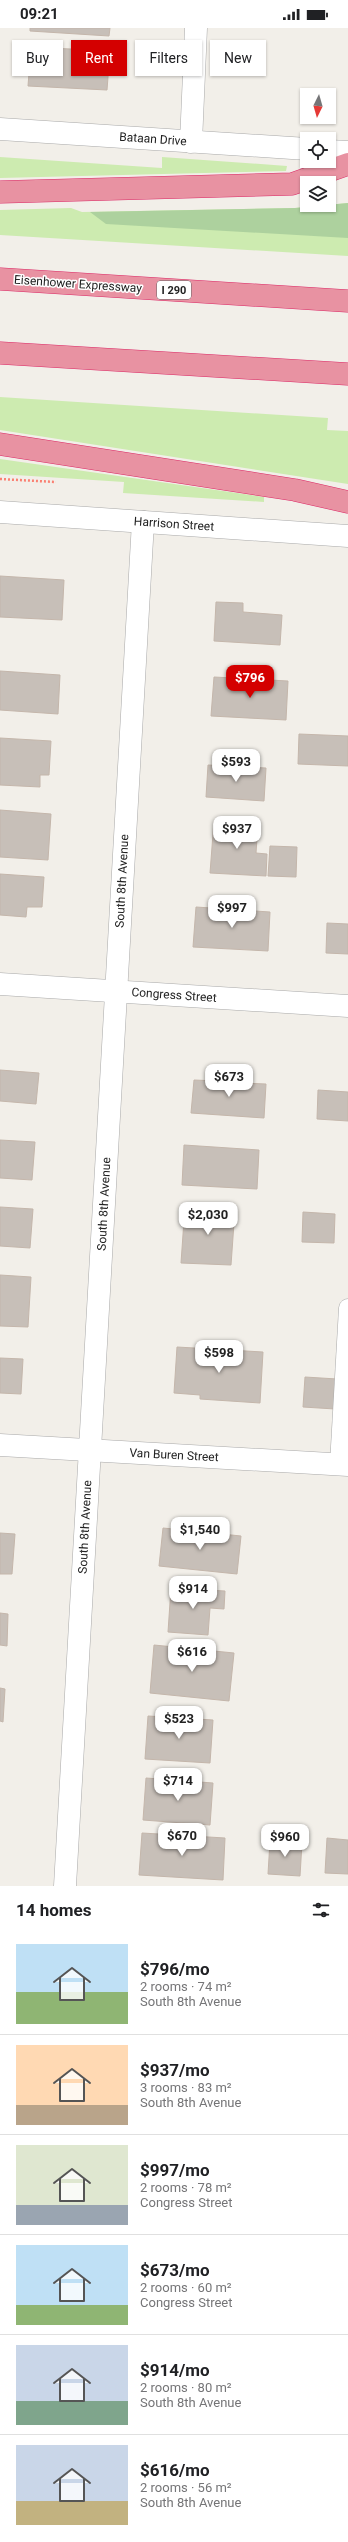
<!DOCTYPE html>
<html lang="en">
<head>
<meta charset="utf-8">
<style>
	body { margin:0; font-family:Roboto,sans-serif; background:#f2f2f2; color:#202124; height:100vh; display:flex; flex-direction:column; font-size:15px; white-space:nowrap }
	* { box-sizing:border-box; margin:0 }
	p { font-size:13px; color:#757577 }
	.icon { flex:none; width:22px; height:22px; fill:none; stroke:currentColor; stroke-width:2; stroke-linecap:round; stroke-linejoin:round }
	.map { position:relative; height:1858px; overflow:hidden }
	.details { display:flex; flex-direction:column; background:#fff; flex:1 }
	.details>* { flex:none }
	.hud { position:absolute; left:12px; top:12px; width:324px; height:36px; display:flex; gap:8px }
	.needle { width:26px; rotate:185deg }
	.controls { position:absolute; left:300px; top:60px; display:grid; gap:8px }
	.controls a { display:grid; place-items:center; width:36px; height:36px; border-radius:0px; background:#fff; box-shadow:0 1px 3px #0004; font-size:20px }
	.price { position:absolute; translate:-50% -34px; padding:0 9px; border-radius:8px; background:#fff; color:#222; font-size:13px; line-height:26px; filter:drop-shadow(0 1px 2px #0008) }
	.price::after { content:''; position:absolute; left:50%; top:24px; width:12px; height:9px; margin-left:-6px; background:inherit; clip-path:polygon(0 0,100% 0,50% 100%) }
	.price.selected { background:#d40000; color:#fff }
	ul { padding:0; list-style:none }
	li { display:flex; align-items:center; gap:12px; height:100px; padding:0 16px }
	li+li { border-top:1px solid #e0e0e0 }
	li span { display:grid; place-items:center; flex:none; width:112px; height:80px; border-radius:0px; color:#555 }
	li>.icon { margin-inline-start:auto }
	span .icon { width:48px; height:48px; fill:#fffc; stroke-width:1 }
	li b { font-size:17px }
	h2 { display:flex; justify-content:space-between; align-items:center; height:48px; padding:0 16px; font-size:17px }
	.pill { padding:0 14px; border-radius:0px; background:#fff; box-shadow:0 1px 3px #0004; font-size:14px; line-height:36px }
	.pill.selected { background:#d40000; color:#fff }
	.status { display:flex; justify-content:space-between; align-items:center; height:28px; padding:0 20px; background:#fff; direction:ltr }
	.status svg { height:11px; fill:currentColor }
	.map>svg:first-child { display:block }
</style>
</head>
<body>
<div class="status"><b>09:21</b><svg viewBox="0 0 49 12"><path d="M0 12V9h3v3zM5 12V6h3v6zM10 12V3h3v9zM15 12V0h3v12zM26 1h20v11H26zM47 4h2v5h-2z"/></svg></div>
<div class="map">
<svg width="348" height="1858" viewBox="0 0 348 1858">
	<rect width="100%" height="100%" fill="#f2efe9"/>
	<g fill="#cdebb0">
		<path d="M0,129L162,140V129L287,138L286,143L0,150Z"/>
		<path d="M348,175V228L0,207V182L71,180L82,184L295,180Z"/>
		<path d="M0,369L328,390L327,402L348,403V456L0,402Z"/>
		<path d="M0,431L264,469V474L123,465L124,454L0,446Z"/>
	</g>
	<path fill="#add19e" d="M348,175V210L106,196L90,184L295,180Z"/>
	<g fill="#c7bfb8" stroke="#c4b6ab">
		<path d="M30,0H110L109,8L30,3Z"/>
		<path d="M31,19L110,23L107,62L28,58Z"/>
		<path d="M0,548L64,552L62,592L0,589Z"/>
		<path d="M216,574L243,575V584L282,587L280,617L214,613Z"/>
		<path d="M0,643L60,647L58,686L0,682Z"/>
		<path d="M214,649L288,653L286,692L211,688Z"/>
		<path d="M299,706L348,708V738L298,736Z"/>
		<path d="M0,710L51,713L49,747H40V759L0,757Z"/>
		<path d="M208,737L266,740L264,773L206,769Z"/>
		<path d="M0,782L51,786L48,832L0,829Z"/>
		<path d="M214,793L258,796L256,825L267,826L266,848L210,845Z"/>
		<path d="M270,818L297,819L296,849L268,848Z"/>
		<path d="M0,846L44,849L42,879H27L26,889L0,887Z"/>
		<path d="M196,879L270,884L268,923L193,919Z"/>
		<path d="M327,895L348,896V926L326,925Z"/>
		<path d="M0,1042L39,1045L36,1076L0,1073Z"/>
		<path d="M223,1048L237,1050L241,1055L266,1056L264,1090L191,1085L194,1052L217,1053Z"/>
		<path d="M318,1062L348,1064V1093L317,1091Z"/>
		<path d="M0,1112L35,1114L32,1152L0,1150Z"/>
		<path d="M184,1117L259,1122L257,1161L182,1157Z"/>
		<path d="M185,1178L235,1181L231,1237L181,1235Z"/>
		<path d="M0,1179L33,1181L30,1220L0,1218Z"/>
		<path d="M303,1184L335,1186L334,1215L302,1214Z"/>
		<path d="M0,1247L31,1249L28,1299L0,1298Z"/>
		<path d="M177,1319L263,1324L260,1375L200,1371V1367L174,1365Z"/>
		<path d="M0,1330L23,1331L21,1366L0,1365Z"/>
		<path d="M305,1349L337,1351L335,1381L303,1379Z"/>
		<path d="M163,1500L241,1508L237,1546L159,1538Z"/>
		<path d="M0,1505L15,1506L12,1546H0Z"/>
		<path d="M171,1560L225,1563L224,1581L210,1580L208,1607L168,1604Z"/>
		<path d="M0,1585L8,1586L7,1618L0,1617Z"/>
		<path d="M154,1617L234,1625L229,1673L150,1665Z"/>
		<path d="M0,1660L5,1661L3,1694L0,1693Z"/>
		<path d="M148,1688L213,1692L210,1735L145,1731Z"/>
		<path d="M146,1750L213,1755L210,1797L143,1792Z"/>
		<path d="M142,1805L225,1810L223,1852L139,1847Z"/>
		<path d="M327,1810L348,1812V1846L325,1845Z"/>
		<path d="M270,1813L302,1815L300,1848L268,1846Z"/>
	</g>
	<g fill="none" stroke-linecap="round" stroke-linejoin="round">
		<defs>
			<path id="service" d="M339,1436L348,1280"/>
			<g id="minor">
				<path d="M191,114L196,0"/>
				<path d="M0,956L348,978"/>
				<path d="M0,1417L348,1437"/>
				<path d="M65,1858L143,494"/>
			</g>
			<g id="tertiary">
				<path d="M0,101L307,121"/>
				<path d="M329,123L348,124"/>
				<path d="M0,484L348,508"/>
			</g>
			<g id="motorway">
				<path d="M0,164L292,156L348,136"/>
				<path d="M0,251L348,273"/>
				<path d="M0,325L348,346"/>
				<path d="M0,416L295,462L348,474"/>
			</g>
		</defs>
		<use href="#service" stroke="#a9a9a9" stroke-width="19"/>
		<use href="#minor" stroke="#a9a9a9" stroke-width="23"/>
		<use href="#tertiary" stroke="#a9a9a9" stroke-width="23"/>
		<use href="#motorway" stroke="#dc2a67" stroke-width="23"/>
		<path stroke="#fa8072" stroke-width="2.5" stroke-dasharray="2 2" stroke-linecap="butt" d="M0,451L56,454"/>
		<use href="#service" stroke="#fff" stroke-width="18"/>
		<use href="#minor" stroke="#fff" stroke-width="22"/>
		<use href="#tertiary" stroke="#fff" stroke-width="22"/>
		<use href="#motorway" stroke="#e892a2" stroke-width="22"/>
	</g>
	<g text-anchor="middle" dominant-baseline="central" stroke-width="3" stroke-linejoin="round" paint-order="stroke">
		<rect fill="#fff" stroke="#646464" stroke-width="1" x="157" y="253" width="34" height="18" rx="3"/>
		<g font-size="11" font-weight="bold" fill="#222">
			<text x="174" y="262">I 290</text>
		</g>
		<g font-size="12" fill="#222" stroke="#fff">
			<text transform="translate(153 111) rotate(4)">Bataan Drive</text>
			<text transform="translate(78 256) rotate(4)">Eisenhower Expressway</text>
			<text transform="translate(174 496) rotate(4)">Harrison Street</text>
			<text transform="translate(122 853) rotate(-87)">South 8th Avenue</text>
			<text transform="translate(174 967) rotate(4)">Congress Street</text>
			<text transform="translate(104 1176) rotate(-87)">South 8th Avenue</text>
			<text transform="translate(174 1427) rotate(3)">Van Buren Street</text>
			<text transform="translate(85 1499) rotate(-87)">South 8th Avenue</text>
		</g>
	</g>
</svg>
<div class="controls">
<a><svg class="needle" viewBox="-14 -14 28 28"><path d="M0-13l5 13h-10z" fill="#e53935"/><path d="M0 13l5-13h-10z" fill="#757577"/></svg></a>
<a><svg class="icon" aria-label="locate" viewBox="0 0 24 24"><circle cx="12" cy="12" r="6"/><path d="M12 2v4M12 18v4M2 12h4M18 12h4"/></svg></a>
<a><svg class="icon" aria-label="layers" viewBox="0 0 24 24"><path d="M12 4l9 5-9 5-9-5zM3 14l9 5 9-5"/></svg></a>
</div>
<b class="price selected" style="left:250px;top:671px">$796</b>
<b class="price" style="left:236px;top:755px">$593</b>
<b class="price" style="left:237px;top:822px">$937</b>
<b class="price" style="left:232px;top:901px">$997</b>
<b class="price" style="left:229px;top:1070px">$673</b>
<b class="price" style="left:208px;top:1208px">$2,030</b>
<b class="price" style="left:219px;top:1346px">$598</b>
<b class="price" style="left:200px;top:1523px">$1,540</b>
<b class="price" style="left:193px;top:1582px">$914</b>
<b class="price" style="left:192px;top:1645px">$616</b>
<b class="price" style="left:179px;top:1712px">$523</b>
<b class="price" style="left:178px;top:1774px">$714</b>
<b class="price" style="left:182px;top:1829px">$670</b>
<b class="price" style="left:285px;top:1830px">$960</b>
<div class="hud">
<a class="pill">Buy</a>
<a class="pill selected">Rent</a>
<a class="pill">Filters</a>
<a class="pill">New</a>
</div>
</div>
<section class="details">
<h2>14 homes<svg class="icon" aria-label="filters" viewBox="0 0 24 24"><path d="M4 7h16M4 17h16"/><circle cx="9" cy="7" r="2"/><circle cx="15" cy="17" r="2"/></svg></h2>
<ul>
<li><span style="background:linear-gradient(#bfe0f5 60%,#8fb573 0)"><svg class="icon" aria-label="home" viewBox="0 0 24 24"><path d="M3 11l9-7 9 7M6 9v11h12V9"/></svg></span><div><b>$796/mo</b><p>2 rooms · 74 m²</p><p>South 8th Avenue</p></div></li>
<li><span style="background:linear-gradient(#ffd9b3 75%,#b9a48a 0)"><svg class="icon" aria-label="home" viewBox="0 0 24 24"><path d="M3 11l9-7 9 7M6 9v11h12V9"/></svg></span><div><b>$937/mo</b><p>3 rooms · 83 m²</p><p>South 8th Avenue</p></div></li>
<li><span style="background:linear-gradient(#dfe7d0 75%,#9aa5b1 0)"><svg class="icon" aria-label="home" viewBox="0 0 24 24"><path d="M3 11l9-7 9 7M6 9v11h12V9"/></svg></span><div><b>$997/mo</b><p>2 rooms · 78 m²</p><p>Congress Street</p></div></li>
<li><span style="background:linear-gradient(#bfe0f5 75%,#8fb573 0)"><svg class="icon" aria-label="home" viewBox="0 0 24 24"><path d="M3 11l9-7 9 7M6 9v11h12V9"/></svg></span><div><b>$673/mo</b><p>2 rooms · 60 m²</p><p>Congress Street</p></div></li>
<li><span style="background:linear-gradient(#c9d6e8 70%,#7fa58c 0)"><svg class="icon" aria-label="home" viewBox="0 0 24 24"><path d="M3 11l9-7 9 7M6 9v11h12V9"/></svg></span><div><b>$914/mo</b><p>2 rooms · 80 m²</p><p>South 8th Avenue</p></div></li>
<li><span style="background:linear-gradient(#c9d6e8 70%,#c2b280 0)"><svg class="icon" aria-label="home" viewBox="0 0 24 24"><path d="M3 11l9-7 9 7M6 9v11h12V9"/></svg></span><div><b>$616/mo</b><p>2 rooms · 56 m²</p><p>South 8th Avenue</p></div></li>
</ul>
</section>
</body>
</html>
